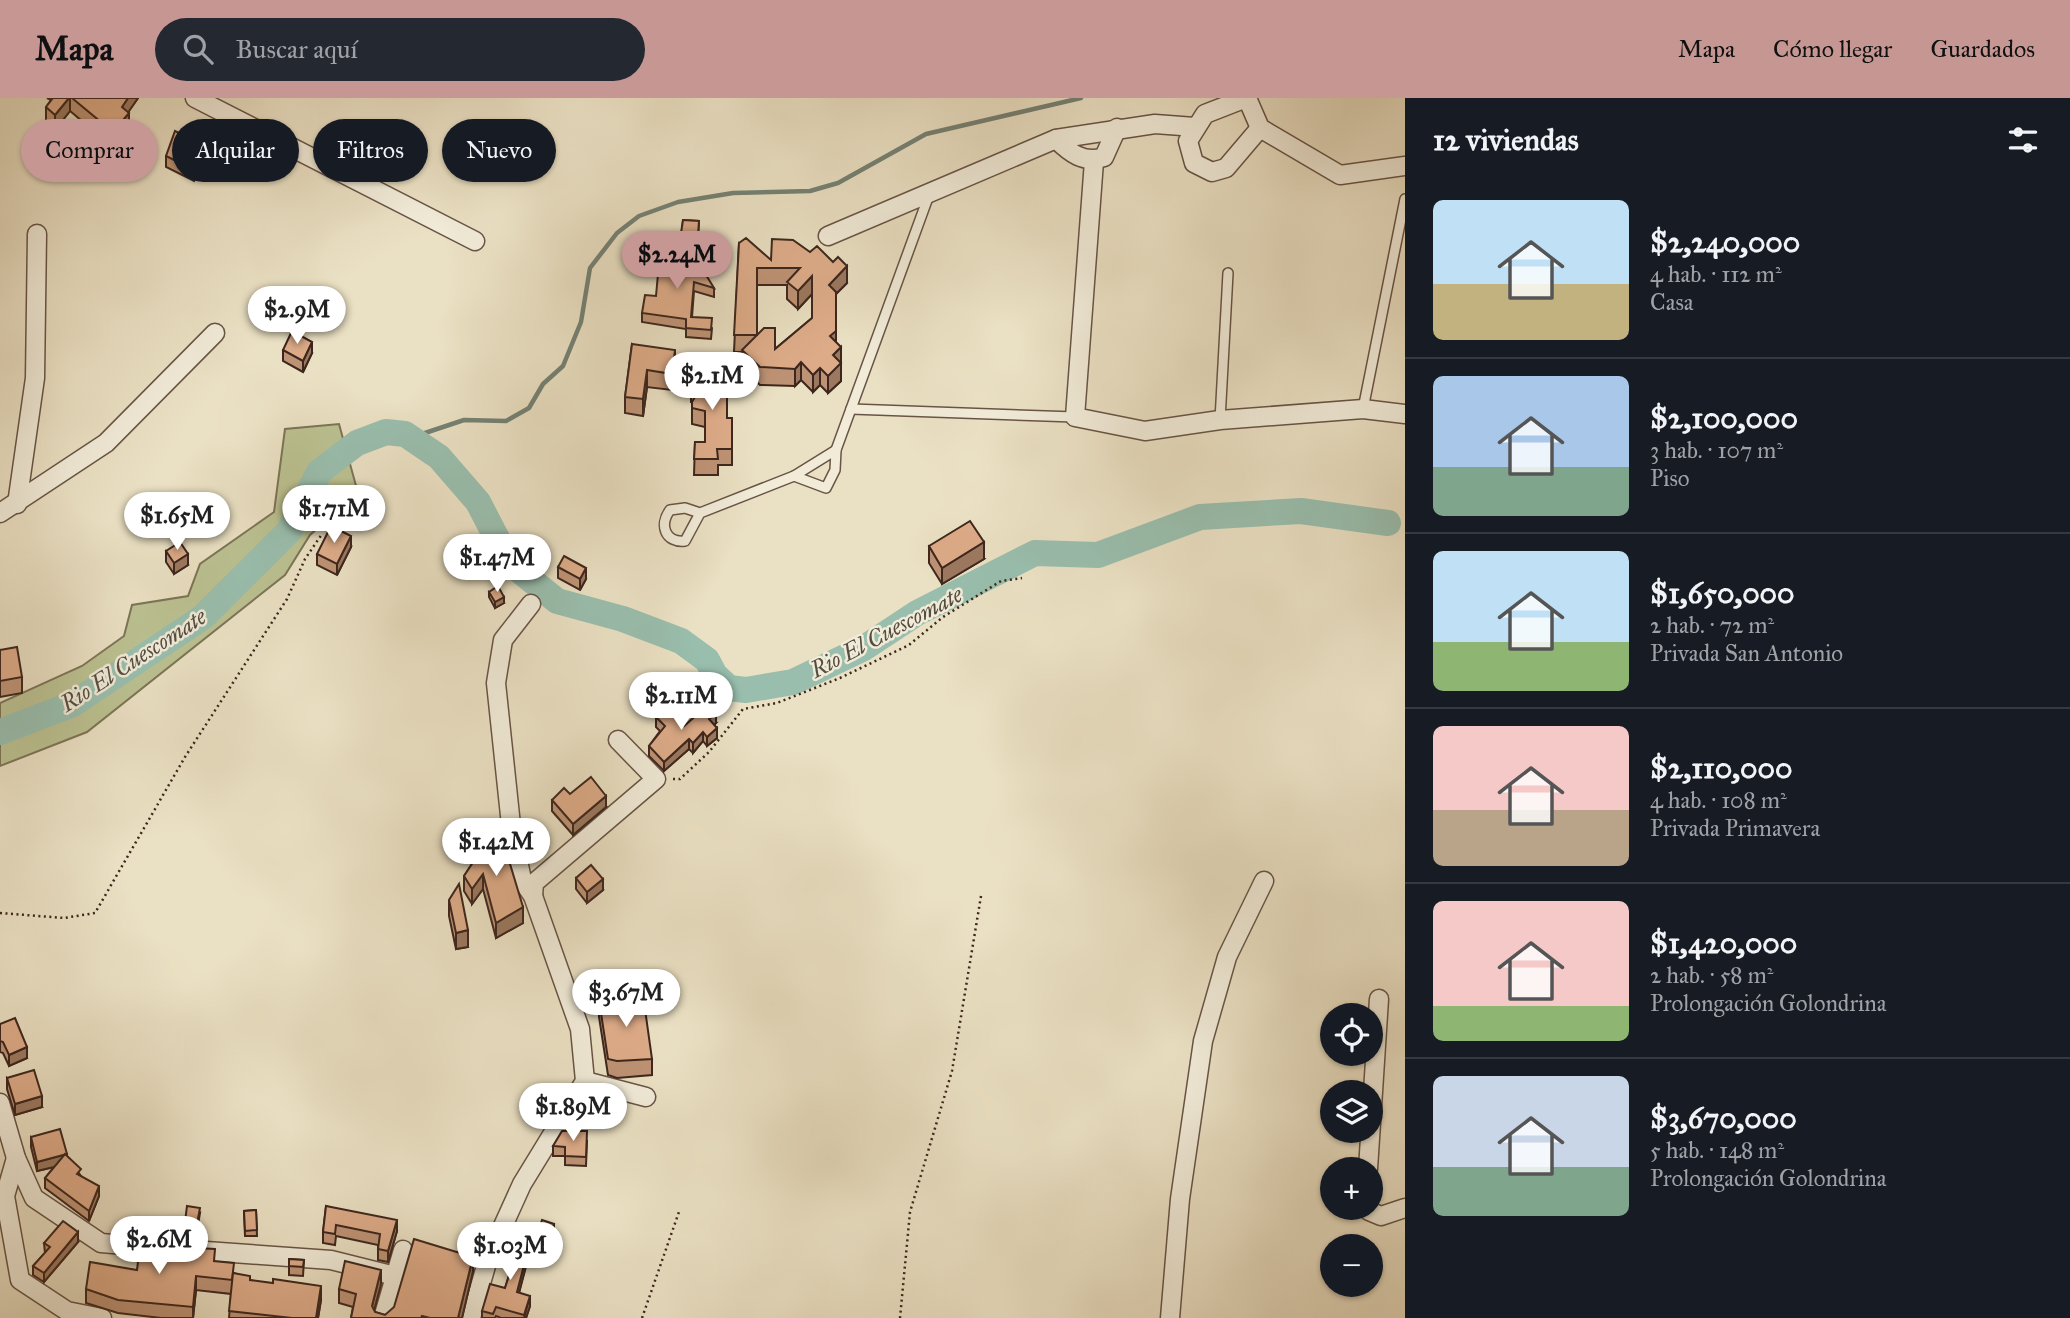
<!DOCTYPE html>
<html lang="es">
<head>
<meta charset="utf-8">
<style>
	body { margin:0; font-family:"IM FELL Great Primer",serif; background:#242831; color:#f1f3f6; height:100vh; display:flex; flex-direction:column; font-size:26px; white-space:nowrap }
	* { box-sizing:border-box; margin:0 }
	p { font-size:23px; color:#9ea1a6 }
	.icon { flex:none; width:38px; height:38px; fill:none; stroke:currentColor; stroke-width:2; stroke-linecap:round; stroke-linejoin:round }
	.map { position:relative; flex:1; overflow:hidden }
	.details { display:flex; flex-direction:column; background:#171b24; width:665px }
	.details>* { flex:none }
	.hud { position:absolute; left:21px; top:21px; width:665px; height:63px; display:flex; gap:14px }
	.tools { position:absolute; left:1320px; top:905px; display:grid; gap:14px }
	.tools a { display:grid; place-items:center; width:63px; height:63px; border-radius:50%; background:#171b24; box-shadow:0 2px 5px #0004; font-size:35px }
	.price { position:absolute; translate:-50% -60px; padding:0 16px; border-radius:24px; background:#fff; color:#222; font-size:23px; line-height:46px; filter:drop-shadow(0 2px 4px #0008) }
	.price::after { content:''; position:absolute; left:50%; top:42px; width:21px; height:16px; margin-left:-10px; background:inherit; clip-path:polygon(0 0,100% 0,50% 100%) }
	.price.on { background:#c59692; color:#111 }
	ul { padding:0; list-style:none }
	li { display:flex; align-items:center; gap:21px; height:175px; padding:0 28px }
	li+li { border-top:2px solid #363941 }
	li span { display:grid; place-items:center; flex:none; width:196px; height:140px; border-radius:10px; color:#555 }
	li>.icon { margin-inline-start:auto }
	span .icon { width:84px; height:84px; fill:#fffc; stroke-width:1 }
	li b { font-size:30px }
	h2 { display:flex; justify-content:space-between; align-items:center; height:84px; padding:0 28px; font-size:30px }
	.pill { padding:0 24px; border-radius:32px; background:#171b24; box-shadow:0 2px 5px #0004; font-size:24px; line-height:63px }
	.pill.on { background:#c59692; color:#111 }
	header { display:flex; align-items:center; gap:42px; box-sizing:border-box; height:98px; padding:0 35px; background:#c59692; color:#111 }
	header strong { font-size:33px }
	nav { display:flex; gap:38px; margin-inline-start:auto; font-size:24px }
	.search { width:490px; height:63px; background:#242831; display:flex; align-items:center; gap:18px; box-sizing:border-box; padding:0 24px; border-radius:38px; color:#9ea1a6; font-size:26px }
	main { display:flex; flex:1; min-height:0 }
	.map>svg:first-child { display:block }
</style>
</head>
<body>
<header>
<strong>Mapa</strong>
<div class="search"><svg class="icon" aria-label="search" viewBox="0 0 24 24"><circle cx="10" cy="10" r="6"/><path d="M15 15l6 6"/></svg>Buscar aquí</div>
<nav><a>Mapa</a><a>Cómo llegar</a><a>Guardados</a></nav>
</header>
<main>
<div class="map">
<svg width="1405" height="1220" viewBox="0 0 1405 1220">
	<rect width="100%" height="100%" fill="#eae0c3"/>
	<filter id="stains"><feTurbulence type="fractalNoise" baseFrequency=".00286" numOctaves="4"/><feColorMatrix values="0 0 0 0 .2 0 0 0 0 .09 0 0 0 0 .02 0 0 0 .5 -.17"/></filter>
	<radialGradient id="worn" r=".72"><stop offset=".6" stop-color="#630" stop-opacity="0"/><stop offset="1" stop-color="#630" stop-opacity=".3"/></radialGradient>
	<path fill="#bbc191" stroke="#7c7457" stroke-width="2" d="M339,326L358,395L310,437L285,477L87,634L0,668V605L82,568L124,538L132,507L188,498L200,466L274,414L285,331Z"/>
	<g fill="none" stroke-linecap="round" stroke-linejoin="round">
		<path stroke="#748173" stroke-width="4.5" d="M405,336H422L464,322L506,323L529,310L543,286L563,268L581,224L590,170L617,135L639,118L678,104L733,95L810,93L838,85L926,36L1081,0"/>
		<path stroke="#99bead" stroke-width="26" d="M0,634L73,606L203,519L289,433L319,374L357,345L386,334L405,336L439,359L478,404L509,464L557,503L623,521L681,543L707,562L715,577L729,590L746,592L793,584L864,550L917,515L1035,455L1098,457L1200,419L1301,413L1388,425"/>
		<defs>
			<g id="service">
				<path d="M851,311L1075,319"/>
				<path d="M1363,311L1405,101"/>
				<path d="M1220,322L1228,175"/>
				<path d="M794,378L836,352"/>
				<path d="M700,415L685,443C665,445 659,427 670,412L685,410L700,415L794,378L826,390L835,372L836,352L929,97"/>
			</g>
			<g id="minor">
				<path d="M195,0L475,143"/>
				<path d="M1246,0L1205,16L1188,43L1194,65L1212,74L1226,70L1260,30"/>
				<path d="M1247,0L1260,30L1340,77L1405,68"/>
				<path d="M1056,41C1070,55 1084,66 1104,59L1117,30"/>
				<path d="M1094,63L1075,319L1145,333L1220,322L1363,311L1405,316"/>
				<path d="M828,138L1056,41L1155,26L1195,29"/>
				<path d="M17,406L35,280L37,136"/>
				<path d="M0,415L106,345L215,235"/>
				<path d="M533,798L534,785L656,681L618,642"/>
				<path d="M585,983L646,999"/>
				<path d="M0,1005L16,1060L34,1100L101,1145L161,1150"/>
				<path d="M16,1060L5,1098L20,1182L67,1213L102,1220"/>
				<path d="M1368,1071L1379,901"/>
				<path d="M1369,1110V1113L1381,1118L1405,1110"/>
				<path d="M192,1152L331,1162L395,1178"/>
				<path d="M383,1220L403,1152"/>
				<path d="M471,1220L488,1161L522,1086L585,983L580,931L533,798L522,782L511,727L496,585L503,542L531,506"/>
				<path d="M1170,1220L1180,1101L1203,943L1227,859L1264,783"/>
			</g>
		</defs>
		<use href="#service" stroke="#685446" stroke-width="12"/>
		<use href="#minor" stroke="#685446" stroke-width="21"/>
		<g stroke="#3d261d" stroke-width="2.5" stroke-dasharray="2 3.5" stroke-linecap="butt">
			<path d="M673,681H680L709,654L743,611L777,605L840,580L909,547L943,519L1001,483L1022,480"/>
			<path d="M0,815L64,820L95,815L185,659L287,501L305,461L322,436"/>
			<path d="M642,1220L680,1111"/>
			<path d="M900,1220L910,1114L952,973L981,798"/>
		</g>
		<use href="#service" stroke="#f1ebd8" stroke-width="9"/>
		<use href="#minor" stroke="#f1ebd8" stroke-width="18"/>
	</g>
	<g fill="#be9375" stroke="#3d261d" stroke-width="2" fill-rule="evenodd">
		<path d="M47,0H138L128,14L129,29L113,49L70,13L55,32L46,24V9L51,2Z"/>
		<path d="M166,58L205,59L194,83L166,69Z"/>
		<path d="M683,122L699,123L698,142L681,140Z"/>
		<path d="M739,145L771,162L810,154L847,185L836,196V245L841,264V283L828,295L820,287L813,294L801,282L795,288L760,287L742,270V254H734ZM757,187H787V201L798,211L812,196V220L775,251L757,237Z"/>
		<path d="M685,170L714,190V199L694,193L692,219L712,230L711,241L686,239V231L642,224V215L656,198Z"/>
		<path d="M632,246L675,269L672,292L647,289L643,318L625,315V299Z"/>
		<path d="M283,252L312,255L303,274L283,263Z"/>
		<path d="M691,272L727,320H732V367H718V377H694L695,344H705V329L692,326V304H691Z"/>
		<path d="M929,448L984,461L942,486L929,465Z"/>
		<path d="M351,449L337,477L317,467V456Z"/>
		<path d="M166,453L188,467L174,476L166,464Z"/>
		<path d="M558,469L586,481L580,492L558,480Z"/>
		<path d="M489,494L504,505L495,510L489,499Z"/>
		<path d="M0,552L22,579V595L0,599Z"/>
		<path d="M656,619L684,628L716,625L714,627L717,640L707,648L703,643L693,655L689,651L664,673L649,658V648L660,633L656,629Z"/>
		<path d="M552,702L606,709L573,737L552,713Z"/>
		<path d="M489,740L523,825L496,840L483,791L472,806L464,793V778Z"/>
		<path d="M576,780L603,792L587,805L576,791Z"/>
		<path d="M449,802L468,849L456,851L449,818Z"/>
		<path d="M599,902L652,961V977L617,980L608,977L599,919Z"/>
		<path d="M0,926L27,960L9,968L3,955L0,954Z"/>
		<path d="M7,980L42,1009L15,1017L7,991Z"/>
		<path d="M31,1039L67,1058L81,1078L99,1098L89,1123L45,1090V1080L54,1069L37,1073L31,1049Z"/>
		<path d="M587,1043L586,1068L565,1067V1058H553V1048Z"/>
		<path d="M326,1108L397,1133L388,1164L378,1162V1147L336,1138L335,1147L323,1145V1134Z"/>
		<path d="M256,1112L257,1138H245L244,1113Z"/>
		<path d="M200,1115L197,1132L185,1130V1124Z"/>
		<path d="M554,1137L547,1157L535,1153V1142Z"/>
		<path d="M78,1144L44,1184L33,1177V1168L45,1155L44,1145Z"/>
		<path d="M531,1149L519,1194L530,1208L526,1220H501L496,1218L495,1220H482V1213L505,1190L513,1165H503V1155Z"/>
		<path d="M289,1161L304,1162L303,1178L289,1177Z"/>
		<path d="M215,1163L234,1175L250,1182L321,1202L318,1220H229L231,1196L196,1192L193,1220H161L118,1215L86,1205V1191L137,1172Z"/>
		<path d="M473,1173L462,1220H351L353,1209L339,1205V1191L381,1186L374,1212L375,1214L385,1217Z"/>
	</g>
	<g fill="#9b785f" stroke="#3d261d" stroke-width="2">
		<path d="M69,0H70V13L55,32V17Z"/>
		<path d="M128,0H138L123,22L129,15V29L113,49V34L122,9Z"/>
		<path d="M205,48V59L194,83V72Z"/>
		<path d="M847,168V185L836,196V250L830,256L829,187Z"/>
		<path d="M812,178V196L798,211V193Z"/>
		<path d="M312,244V255L303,274V263Z"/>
		<path d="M841,249V283L828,295V278L833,257Z"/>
		<path d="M675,252V269L672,292V276Z"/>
		<path d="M801,264V282L795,288V271Z"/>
		<path d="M820,270V287L813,294V277Z"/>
		<path d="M647,272V289L643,318V301Z"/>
		<path d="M351,438V449L337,477V466Z"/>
		<path d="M984,444V461L942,486V470Z"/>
		<path d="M188,456V467L174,476V465Z"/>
		<path d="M586,470V481L580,492V481Z"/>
		<path d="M504,499V505L495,510V504Z"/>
		<path d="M716,615V625L709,631V621Z"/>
		<path d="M717,630V640L707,648V639Z"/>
		<path d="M703,634V643L693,655V645Z"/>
		<path d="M689,641V651L664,673V664Z"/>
		<path d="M606,698V709L573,737V726Z"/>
		<path d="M483,776V791L472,806V791Z"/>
		<path d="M603,781V792L587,805V794Z"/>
		<path d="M523,809V825L496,840V825Z"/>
		<path d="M468,832V849L456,851V835Z"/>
		<path d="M27,949V960L9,968V957Z"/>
		<path d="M42,998V1009L15,1017V1006Z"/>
		<path d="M67,1056V1066L37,1073V1064Z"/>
		<path d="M99,1088V1098L89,1123V1113Z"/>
		<path d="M397,1122V1133L388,1164V1153Z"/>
		<path d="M554,1126V1137L547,1157V1146Z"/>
		<path d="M78,1134V1144L44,1184V1175Z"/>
		<path d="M531,1140V1149L517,1203V1194Z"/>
		<path d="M473,1159V1173L462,1220H458Z"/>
		<path d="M381,1172V1186L372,1220V1208Z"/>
		<path d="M196,1178V1192L193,1220V1209Z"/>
		<path d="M321,1188V1202L318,1220H316Z"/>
		<path d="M530,1198V1208L526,1220H524Z"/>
	</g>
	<g fill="#ddab88" stroke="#3d261d" stroke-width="2">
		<path d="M53,0H69L55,17L46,9Z"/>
		<path d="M72,0H128L122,9L129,15L113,34Z"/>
		<path d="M175,33L205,48L194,72L166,58Z"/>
		<path d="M683,122L699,123L698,137L681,135Z"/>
		<path d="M746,140L771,162L772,141L793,142L810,154L817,148L833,164L838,159L847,168L829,187L836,194V233L830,238L841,249L833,257L841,265L828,278L820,270L813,277L801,264L795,271L760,269L742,252L764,230H775V251L812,220V178L798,193L787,184L800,170H757V237H734L739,145Z"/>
		<path d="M660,154L685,156L684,170L703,172L714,190L694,184L691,219L712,220L711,232L686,230V221L642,215L645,197L656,198Z"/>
		<path d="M292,233L312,244L303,263L283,252Z"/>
		<path d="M632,246L675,252L672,276L647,272L643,301L625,299Z"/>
		<path d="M691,272H727V320H732V351H717L718,361H694L695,344H705V313L692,310V304L701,289H691Z"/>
		<path d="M970,423L984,444L942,470L929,448Z"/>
		<path d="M331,428L351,438L337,466L317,456Z"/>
		<path d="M180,444L188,456L174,465L166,453Z"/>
		<path d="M564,458L586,470L580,481L558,469Z"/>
		<path d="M498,488L504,499L495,504L489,494Z"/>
		<path d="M17,549L22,579L0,583V552Z"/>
		<path d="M708,607L716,615L709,621L717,630L707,639L703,634L693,645L689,641L664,664L649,648L665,628L656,619L666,609L684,628Z"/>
		<path d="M591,679L606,698L573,726L552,702L564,690L570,696Z"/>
		<path d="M501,736L523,809L496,825L483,776L472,791L464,778L489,740Z"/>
		<path d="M591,767L603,781L587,794L576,780Z"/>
		<path d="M459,786L468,832L456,835L449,802Z"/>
		<path d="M643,897L652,961L617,963L608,961L599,902Z"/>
		<path d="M15,920L27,949L9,957L3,944L0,943V926Z"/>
		<path d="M34,972L42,998L15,1006L7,980Z"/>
		<path d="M60,1031L67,1056L37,1064L31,1039Z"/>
		<path d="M562,1033H587L586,1059L565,1058V1049L553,1048Z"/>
		<path d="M65,1056L81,1071L77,1076L99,1088L89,1113L45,1080Z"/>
		<path d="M187,1108L200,1110L197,1126L185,1124Z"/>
		<path d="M326,1108L397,1122L388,1153L378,1151L380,1136L336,1127L335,1136L323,1134Z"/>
		<path d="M256,1112L257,1132L245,1133L244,1113Z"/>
		<path d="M542,1122L554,1126L547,1146L535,1142Z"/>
		<path d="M63,1123L78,1134L44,1175L33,1168L50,1149L44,1145Z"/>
		<path d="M506,1140H531L517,1194L530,1198L524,1217L496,1209L493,1216L482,1213L490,1186L505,1190L516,1155H503Z"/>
		<path d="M414,1141L473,1159L458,1220H430L422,1218L421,1220H351L356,1196L339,1191L345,1163L381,1172L372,1208L375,1214L385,1217L394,1209Z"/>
		<path d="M140,1147L215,1151L214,1163L234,1165L232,1182L196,1178L193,1209L118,1202L86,1191L90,1164L137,1172Z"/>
		<path d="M289,1161L304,1162L303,1169L289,1168Z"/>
		<path d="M233,1175L250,1178V1182L273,1185V1181L321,1188L316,1220H292L229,1213Z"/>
	</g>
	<g text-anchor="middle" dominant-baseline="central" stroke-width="5" stroke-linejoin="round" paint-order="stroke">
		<g font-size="23" font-style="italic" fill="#544c41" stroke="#f1ebd8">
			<text transform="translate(886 534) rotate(-28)">Rio El Cuescomate</text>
			<text transform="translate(133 562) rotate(-33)">Rio El Cuescomate</text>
		</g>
	</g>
	<rect width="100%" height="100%" filter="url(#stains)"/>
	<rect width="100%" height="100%" fill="url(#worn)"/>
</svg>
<div class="tools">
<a><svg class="icon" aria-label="locate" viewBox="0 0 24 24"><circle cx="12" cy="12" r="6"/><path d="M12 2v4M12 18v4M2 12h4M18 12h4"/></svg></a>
<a><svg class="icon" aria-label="layers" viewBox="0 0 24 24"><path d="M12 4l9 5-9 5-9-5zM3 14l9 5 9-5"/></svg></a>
<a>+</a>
<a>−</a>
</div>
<b class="price on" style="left:677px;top:193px">$2.24M</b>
<b class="price" style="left:297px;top:248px">$2.9M</b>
<b class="price" style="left:712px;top:314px">$2.1M</b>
<b class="price" style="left:334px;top:447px">$1.71M</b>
<b class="price" style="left:177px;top:454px">$1.65M</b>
<b class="price" style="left:497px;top:496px">$1.47M</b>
<b class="price" style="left:681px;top:634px">$2.11M</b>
<b class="price" style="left:496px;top:780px">$1.42M</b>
<b class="price" style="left:626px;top:931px">$3.67M</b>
<b class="price" style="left:573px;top:1045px">$1.89M</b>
<b class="price" style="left:159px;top:1178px">$2.6M</b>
<b class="price" style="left:510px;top:1184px">$1.03M</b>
<div class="hud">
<a class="pill on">Comprar</a>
<a class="pill">Alquilar</a>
<a class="pill">Filtros</a>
<a class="pill">Nuevo</a>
</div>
</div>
<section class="details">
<h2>12 viviendas<svg class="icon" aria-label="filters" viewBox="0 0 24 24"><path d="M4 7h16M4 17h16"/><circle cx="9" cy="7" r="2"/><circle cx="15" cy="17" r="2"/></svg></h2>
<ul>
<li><span style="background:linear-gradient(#bfe0f5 60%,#c2b280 0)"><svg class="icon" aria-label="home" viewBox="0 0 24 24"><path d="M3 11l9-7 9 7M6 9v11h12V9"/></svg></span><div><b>$2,240,000</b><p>4 hab. · 112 m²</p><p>Casa</p></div></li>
<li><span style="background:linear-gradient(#a9c7e8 65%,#7fa58c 0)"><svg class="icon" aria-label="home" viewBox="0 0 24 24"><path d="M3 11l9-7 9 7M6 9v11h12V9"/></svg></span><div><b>$2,100,000</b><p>3 hab. · 107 m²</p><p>Piso</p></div></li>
<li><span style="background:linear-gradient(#bfe0f5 65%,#8fb573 0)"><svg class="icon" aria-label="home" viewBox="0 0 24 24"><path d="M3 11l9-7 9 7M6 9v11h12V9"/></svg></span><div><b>$1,650,000</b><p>2 hab. · 72 m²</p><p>Privada San Antonio</p></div></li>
<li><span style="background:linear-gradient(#f6c9c9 60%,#b9a48a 0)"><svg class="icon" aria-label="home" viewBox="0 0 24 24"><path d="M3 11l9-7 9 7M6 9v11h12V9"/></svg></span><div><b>$2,110,000</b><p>4 hab. · 108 m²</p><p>Privada Primavera</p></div></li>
<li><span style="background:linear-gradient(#f6c9c9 75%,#8fb573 0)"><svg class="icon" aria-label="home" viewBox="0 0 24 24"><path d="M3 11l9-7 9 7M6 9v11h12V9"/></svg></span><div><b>$1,420,000</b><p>2 hab. · 58 m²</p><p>Prolongación Golondrina</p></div></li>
<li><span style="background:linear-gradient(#c9d6e8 65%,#7fa58c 0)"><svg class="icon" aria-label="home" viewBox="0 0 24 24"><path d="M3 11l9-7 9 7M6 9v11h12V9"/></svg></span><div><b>$3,670,000</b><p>5 hab. · 148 m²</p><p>Prolongación Golondrina</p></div></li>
</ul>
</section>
</main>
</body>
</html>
